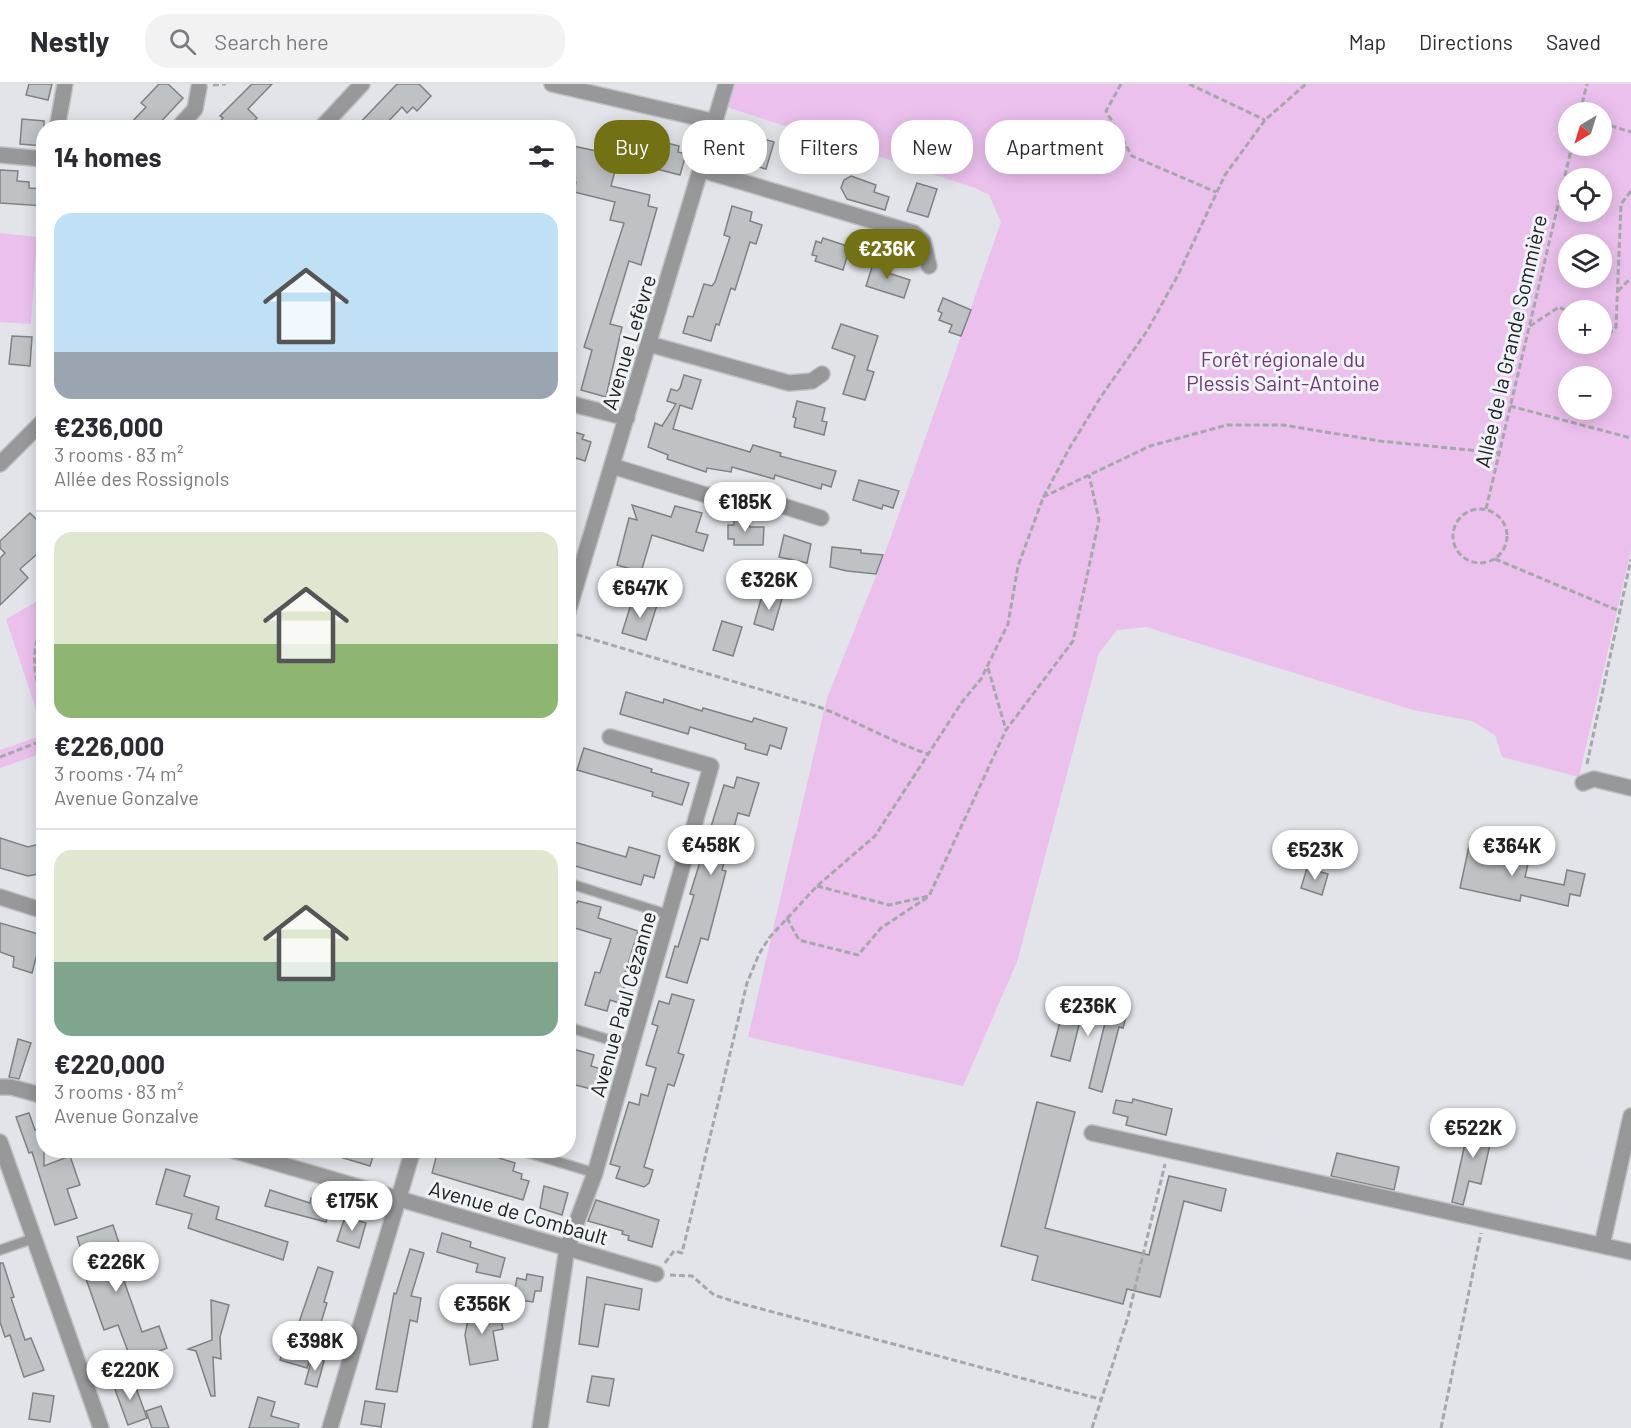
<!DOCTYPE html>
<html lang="en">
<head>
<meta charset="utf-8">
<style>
	body { margin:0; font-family:Barlow,sans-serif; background:#f2f2f3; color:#2b2b33; height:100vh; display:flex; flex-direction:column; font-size:22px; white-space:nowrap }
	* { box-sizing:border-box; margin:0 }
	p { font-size:20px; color:#7c7c81 }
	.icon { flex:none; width:33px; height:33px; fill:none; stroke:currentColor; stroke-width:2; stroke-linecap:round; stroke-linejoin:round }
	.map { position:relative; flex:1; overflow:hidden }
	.details { position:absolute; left:36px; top:36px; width:540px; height:1038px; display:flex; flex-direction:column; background:#fff; border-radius:24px; box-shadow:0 3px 15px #0003 }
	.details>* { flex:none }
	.top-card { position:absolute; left:594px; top:36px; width:570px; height:54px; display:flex; gap:12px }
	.needle { width:39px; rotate:218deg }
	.fabs { position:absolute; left:1558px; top:18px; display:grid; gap:12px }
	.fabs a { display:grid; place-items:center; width:54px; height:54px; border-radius:50%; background:#fff; box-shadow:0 3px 15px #0003; font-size:30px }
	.price { position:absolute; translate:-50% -51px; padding:0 14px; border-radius:21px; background:#fff; color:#222; font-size:20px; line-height:39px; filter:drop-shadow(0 2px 3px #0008) }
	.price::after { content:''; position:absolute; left:50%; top:36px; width:18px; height:14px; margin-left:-9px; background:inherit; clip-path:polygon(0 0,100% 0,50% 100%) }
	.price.active { background:#727114; color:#fff }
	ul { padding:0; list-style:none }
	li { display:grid; align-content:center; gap:12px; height:318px; padding:0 18px }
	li+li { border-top:2px solid #e1e1e2 }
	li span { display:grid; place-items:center; height:186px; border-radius:18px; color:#555 }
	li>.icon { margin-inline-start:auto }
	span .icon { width:108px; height:108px; fill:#fffc; stroke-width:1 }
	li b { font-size:26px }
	h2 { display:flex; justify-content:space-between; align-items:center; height:72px; padding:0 18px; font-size:26px }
	.tag { padding:0 21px; border-radius:24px; background:#fff; box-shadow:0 3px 15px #0003; font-size:21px; line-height:54px }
	.tag.active { background:#727114; color:#fff }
	header { display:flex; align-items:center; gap:36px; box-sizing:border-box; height:84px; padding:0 30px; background:#fff; border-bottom:2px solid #e1e1e2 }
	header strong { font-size:28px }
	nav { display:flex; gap:33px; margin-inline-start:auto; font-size:21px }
	.search { width:420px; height:54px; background:#f2f2f3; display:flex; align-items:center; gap:15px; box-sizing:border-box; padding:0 21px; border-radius:24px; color:#7c7c81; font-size:22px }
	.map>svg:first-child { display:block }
</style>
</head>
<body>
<header>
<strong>Nestly</strong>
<div class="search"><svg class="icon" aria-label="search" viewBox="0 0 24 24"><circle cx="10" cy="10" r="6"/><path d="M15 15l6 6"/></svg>Search here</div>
<nav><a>Map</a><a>Directions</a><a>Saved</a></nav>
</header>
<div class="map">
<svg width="1631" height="1344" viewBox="0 0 1631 1344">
	<rect width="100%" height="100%" fill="#e2e4e9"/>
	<g fill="#ebc0ed" fill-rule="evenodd">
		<path d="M727,0H1631V466L1579,693L1502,673L1495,651L1472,637L1413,626L1146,543L1117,546L1099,569L1017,878L963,1002L748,953L827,614L884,472L1001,138L989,111L975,104L721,21ZM1569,28H1602V62H1569ZM1569,94H1602V128H1569ZM1569,160H1602V194H1569ZM1569,226H1602V260H1569ZM1569,292H1602V326H1569Z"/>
		<path d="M0,149L37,153L31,240L0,238Z"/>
		<path d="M43,514V646L6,535Z"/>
		<path d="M43,651V669L0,684V666Z"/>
	</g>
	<g fill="#bec2c5" stroke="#7e8285" stroke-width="1.5">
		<path d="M29,0H52L48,16L26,11Z"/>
		<path d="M159,0H168L183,14L155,44H126L146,23L141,19Z"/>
		<path d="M252,0H272L248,25L257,34L248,44H214L223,34L220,32Z"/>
		<path d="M397,0H419L431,12L417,27L413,23L407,29L402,23L382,44H355Z"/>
		<path d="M22,35L44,37V62L20,60Z"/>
		<path d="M636,51L679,62L678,68L686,70L680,91L618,75L611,102L650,111L648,122L657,124L641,181L629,177L610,240L622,243L606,313L581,306L592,266L584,263L624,139L610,136L615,118L574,108L576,98L569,96L571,86L568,85V61L597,67L600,53L633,61Z"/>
		<path d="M753,52L774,58L766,85L745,79Z"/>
		<path d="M0,86L18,87L17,97L29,98V104L44,105V122L0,119Z"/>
		<path d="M851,92L876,101L874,108L889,113L885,126L847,115L841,104L844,96Z"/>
		<path d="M917,99L937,105L928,133L907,127Z"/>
		<path d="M732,122L752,128L750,137L762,141L756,160L750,158L735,206L731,204L719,241L716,240L711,257L683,249L688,232L693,233L704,200L712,202L715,198L730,153L724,151Z"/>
		<path d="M823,154L850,163L843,186L815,177L817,172L812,171L816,157L821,159Z"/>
		<path d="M875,174L888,178L885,188L910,196L904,214L866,202Z"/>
		<path d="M943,214L971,226L961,252L949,248L952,241L939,236L942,229L938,227Z"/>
		<path d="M841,240L878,252L867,286L874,288L865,316L843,310L855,272L832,264Z"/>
		<path d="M12,252L32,253L30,282L9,280Z"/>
		<path d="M684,291L701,296L692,325L680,321L673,345L750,368L753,361L781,369L780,372L836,387L831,403L822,400L821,405L775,391L774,395L732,383L731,388L707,384L706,388L667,375L668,371L648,363L655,339L662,342L676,320L667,317L671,305L677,307L680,304Z"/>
		<path d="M797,317L825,324L822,337L827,338L824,351L794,343L796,334L793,333Z"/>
		<path d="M568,346L584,351L582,355L591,358L585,377L576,374L571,389L568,388Z"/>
		<path d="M859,396L899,407L893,424L883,421L882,425L853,416Z"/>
		<path d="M632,421L671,433L675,422L702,429L696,448L708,451L703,467L652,451L641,488L617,481L629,434L637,436Z"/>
		<path d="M30,429L44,443V464L20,485L28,494L0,521V474L5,469L0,464V457Z"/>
		<path d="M734,433H746L750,443H764L763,461H734V455H728V441H734Z"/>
		<path d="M784,451L811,460L807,479L779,473Z"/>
		<path d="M832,463L861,466V469L883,471L876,490L847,487L830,483Z"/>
		<path d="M770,508L783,511L773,546L754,540L761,515L768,516Z"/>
		<path d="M633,514L657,521L646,556L622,549Z"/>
		<path d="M722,537L742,543L733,572L713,566Z"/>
		<path d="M626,608L663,619L664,615L702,627L703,624L752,638L754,634L787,644L781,665L770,661L767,671L745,665L746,660L690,643L688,650L620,630Z"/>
		<path d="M584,664L652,685L651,688L689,699L682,721L652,712L653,708L577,686Z"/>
		<path d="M737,693L759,699L749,732L738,729L722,786L726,787L708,856L701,854L687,899L666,893L675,862L678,863L694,811L690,810L724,701L734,704Z"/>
		<path d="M1471,753L1497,758L1494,773L1528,780L1525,793L1564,801L1567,786L1585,790L1580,812L1570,810L1568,822L1521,811L1520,817L1460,804Z"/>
		<path d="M0,754L28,763L44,759V789L28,792L0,784Z"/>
		<path d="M574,758L626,773L629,763L660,772L654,794L644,791L641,801L568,780Z"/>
		<path d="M1307,784L1328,790L1322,811L1301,804Z"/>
		<path d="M578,817L601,823L598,834L638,847L623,896L626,897L619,919L610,916L607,927L585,921L595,888L600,889L611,855L568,842L571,818L577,819Z"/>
		<path d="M0,839L42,851L32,889L13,883L14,873L0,868Z"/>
		<path d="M672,910L694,916L678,969L684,971L674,1002L668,1000L644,1083L653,1086L649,1099L644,1103L616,1094L620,1083L610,1080L629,1018L639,1021L641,1010L648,1012L656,984L646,981L658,942L652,940L659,917L669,920Z"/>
		<path d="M1066,915L1126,933L1123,944L1119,943L1102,1008L1089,1004L1105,939L1081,933L1070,977L1051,972Z"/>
		<path d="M18,955L31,959L19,995L9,993Z"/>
		<path d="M573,965L594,971L591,982L601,985L595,1006L568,999V981Z"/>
		<path d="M1133,1015L1172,1025L1166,1051L1126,1041L1128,1033L1113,1029L1116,1016L1132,1019Z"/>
		<path d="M1037,1018L1075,1028L1045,1144L1149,1171L1169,1092L1226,1105L1221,1127L1184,1117L1160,1213L1127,1205L1123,1220L1032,1196L1038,1172L1001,1162Z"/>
		<path d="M29,1029L35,1046L44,1043V1082L70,1072L80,1101L67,1105L77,1134L55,1141L32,1068L29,1069L16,1033Z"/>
		<path d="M1470,1037L1494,1043L1481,1100L1469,1097L1463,1121L1452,1118Z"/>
		<path d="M331,1066H375L370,1082L330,1070Z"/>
		<path d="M438,1066H474L515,1079L513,1087L522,1090L521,1095L529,1097L523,1116L432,1089Z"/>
		<path d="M1337,1069L1399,1083L1394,1106L1331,1092Z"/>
		<path d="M166,1085L190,1092L184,1112L219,1123L216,1135L288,1158L283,1176L188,1144L192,1130L156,1120Z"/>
		<path d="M544,1102L568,1109L562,1131L540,1124Z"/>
		<path d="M270,1106L310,1119L311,1114L332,1120L326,1138L265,1122Z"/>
		<path d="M596,1116L659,1136L652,1163L628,1156L629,1152L622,1150L623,1147L588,1137Z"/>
		<path d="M345,1133L366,1139L359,1164L337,1157Z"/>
		<path d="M113,1141L121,1165L117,1166L128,1196L124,1197L142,1248L159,1242L167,1264L132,1278L118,1241L104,1246L85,1192L89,1191L77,1153Z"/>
		<path d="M442,1149L471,1158L470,1163L505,1174L500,1193L476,1188L478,1180L437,1168Z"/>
		<path d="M410,1165L424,1169L411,1212L421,1214L417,1238L410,1236L397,1308L376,1305L394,1209L396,1210Z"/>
		<path d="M0,1179H3L14,1213L11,1214L25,1256L31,1254L44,1286L24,1293L10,1251L5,1253L0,1238Z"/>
		<path d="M318,1183L333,1188L324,1218L327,1219L307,1284L280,1276L289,1245L296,1247Z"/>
		<path d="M527,1190L543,1193L541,1207H535L533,1218L513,1215L517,1194L526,1196Z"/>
		<path d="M587,1193L642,1205L639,1226L605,1220L598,1263L579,1260Z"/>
		<path d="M211,1216L229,1221L220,1253L221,1275L213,1273L215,1312H211L196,1267L188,1265L212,1256Z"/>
		<path d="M471,1220L488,1222L490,1234L500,1232L503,1245L493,1247L498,1276L470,1281L465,1251Z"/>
		<path d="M312,1274L324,1277L317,1303L305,1300Z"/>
		<path d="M592,1292L614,1295L609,1322L587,1318Z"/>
		<path d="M132,1293L147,1334L128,1341L113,1300Z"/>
		<path d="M33,1309L54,1312L50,1338L29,1335Z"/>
		<path d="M258,1313L275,1318L271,1332L299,1340L298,1344H249Z"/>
		<path d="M365,1317L385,1320L381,1343L361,1340Z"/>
		<path d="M161,1322L169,1344H152L146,1327Z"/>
	</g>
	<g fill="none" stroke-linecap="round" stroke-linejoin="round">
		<defs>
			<g id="lane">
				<path d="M568,799L669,831"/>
				<path d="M568,943L632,963"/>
				<path d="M519,1066L595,1089"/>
				<path d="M0,1166L35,1154"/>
			</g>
			<g id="street">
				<path d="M552,0L716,38"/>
				<path d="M57,44L65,0"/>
				<path d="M178,44L195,25L199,3"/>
				<path d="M321,44L362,0"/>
				<path d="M0,71L44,75"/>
				<path d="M702,86L914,149L923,157L929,182"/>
				<path d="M649,260L789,299L812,297L822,290"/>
				<path d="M568,319L627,334"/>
				<path d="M0,380L44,336"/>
				<path d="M612,382L706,411L780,421L821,434"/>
				<path d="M568,528L726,0"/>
				<path d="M1583,699L1594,695L1631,704"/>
				<path d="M0,813L44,827"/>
				<path d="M0,1003H11L44,1012"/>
				<path d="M1092,1049L1631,1168"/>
				<path d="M0,1058L101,1344"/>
				<path d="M232,1066L656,1190"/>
				<path d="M1602,1161L1631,1032"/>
				<path d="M330,1344L413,1066"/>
				<path d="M540,1344L567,1164L595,1089L711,682L610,653"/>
			</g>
		</defs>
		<use href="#lane" stroke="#bfc1c5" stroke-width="12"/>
		<use href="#street" stroke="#bfc1c5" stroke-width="18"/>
		<g stroke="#a5a7ab" stroke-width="3" stroke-dasharray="6 3" stroke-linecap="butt">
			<path d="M1121,0L1106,27L1132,72L1216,108"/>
			<path d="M1189,0L1265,36"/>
			<path d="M213,1L226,0"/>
			<path d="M1580,28L1587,0"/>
			<path d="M1602,39L1631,48"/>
			<path d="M1618,207L1631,194"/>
			<path d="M1530,242L1559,223L1569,228"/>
			<path d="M1602,249L1606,253L1616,243L1621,120L1631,107"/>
			<path d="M1510,322L1631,354"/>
			<path d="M1043,413L1150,362L1227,341H1283L1380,357L1499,369"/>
			<path d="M1486,425L1572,62"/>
			<circle cx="1480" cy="452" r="27"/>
			<path d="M1495,475L1617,526"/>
			<path d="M44,539C30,566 33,591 44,619"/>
			<path d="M568,548L819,623C856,637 890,657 928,670"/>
			<path d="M988,584L1006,646"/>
			<path d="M0,673L44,656"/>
			<path d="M1587,680L1631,475"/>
			<path d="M817,802L889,821L929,812L1006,646L1073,557L1099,436L1089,391"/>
			<path d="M787,834L799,856L858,871L881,844L928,813"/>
			<path d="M665,1179L674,1167L682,1169L747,899L759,870L769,854L817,802L875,752L962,618L981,595L1008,540L1018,482L1043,414L1070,363L1102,311L1147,247L1178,191L1225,91L1265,36L1306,0"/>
			<path d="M670,1191L692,1192L714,1211L739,1219L1100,1315"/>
			<path d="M1092,1344L1128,1233L1165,1080"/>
			<path d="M1441,1344L1481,1149"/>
		</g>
		<use href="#lane" stroke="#98989a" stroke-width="9"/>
		<use href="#street" stroke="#98989a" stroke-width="15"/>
	</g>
	<g text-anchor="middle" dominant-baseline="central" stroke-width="6" stroke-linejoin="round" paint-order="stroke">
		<g font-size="21" fill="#202123" stroke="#eff2f6">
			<text transform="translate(1510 257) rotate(-77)">Allée de la Grande Sommière</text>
			<text transform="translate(628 258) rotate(-73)">Avenue Lefèvre</text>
			<text transform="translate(622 920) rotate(-74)">Avenue Paul Cézanne</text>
			<text transform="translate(519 1128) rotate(16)">Avenue de Combault</text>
		</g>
		<g font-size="21" fill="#733877" stroke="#eff2f6">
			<text x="1283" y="274">Forêt régionale du<tspan x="1283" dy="24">Plessis Saint-Antoine</tspan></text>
		</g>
	</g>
</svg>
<div class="fabs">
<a><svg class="needle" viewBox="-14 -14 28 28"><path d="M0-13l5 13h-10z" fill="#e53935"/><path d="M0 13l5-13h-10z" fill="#7c7c81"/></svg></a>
<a><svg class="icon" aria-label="locate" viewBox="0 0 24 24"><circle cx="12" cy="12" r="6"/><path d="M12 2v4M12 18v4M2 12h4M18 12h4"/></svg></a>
<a><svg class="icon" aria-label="layers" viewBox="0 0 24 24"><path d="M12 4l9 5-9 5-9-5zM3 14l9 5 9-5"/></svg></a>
<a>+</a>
<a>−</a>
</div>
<b class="price active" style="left:887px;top:196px">€236K</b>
<b class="price" style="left:745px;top:449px">€185K</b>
<b class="price" style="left:769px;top:527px">€326K</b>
<b class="price" style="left:640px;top:535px">€647K</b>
<b class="price" style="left:711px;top:792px">€458K</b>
<b class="price" style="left:1512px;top:793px">€364K</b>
<b class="price" style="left:1315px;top:797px">€523K</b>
<b class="price" style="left:1088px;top:953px">€236K</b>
<b class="price" style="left:1473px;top:1075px">€522K</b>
<b class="price" style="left:352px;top:1148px">€175K</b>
<b class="price" style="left:116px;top:1209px">€226K</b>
<b class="price" style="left:482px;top:1251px">€356K</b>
<b class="price" style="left:315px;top:1288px">€398K</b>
<b class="price" style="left:130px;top:1317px">€220K</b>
<div class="top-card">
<a class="tag active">Buy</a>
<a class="tag">Rent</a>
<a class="tag">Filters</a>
<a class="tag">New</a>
<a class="tag">Apartment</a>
</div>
<section class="details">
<h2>14 homes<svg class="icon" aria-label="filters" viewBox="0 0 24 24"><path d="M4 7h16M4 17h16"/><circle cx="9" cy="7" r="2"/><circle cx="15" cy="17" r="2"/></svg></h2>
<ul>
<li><span style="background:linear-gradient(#bfe0f5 75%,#9aa5b1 0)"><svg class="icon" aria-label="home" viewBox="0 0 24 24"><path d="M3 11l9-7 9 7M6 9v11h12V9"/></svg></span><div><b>€236,000</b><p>3 rooms · 83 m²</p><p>Allée des Rossignols</p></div></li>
<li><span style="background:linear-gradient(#dfe7d0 60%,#8fb573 0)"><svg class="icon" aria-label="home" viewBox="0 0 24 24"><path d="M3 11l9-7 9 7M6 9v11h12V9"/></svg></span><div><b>€226,000</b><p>3 rooms · 74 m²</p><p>Avenue Gonzalve</p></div></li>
<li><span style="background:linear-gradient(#dfe7d0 60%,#7fa58c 0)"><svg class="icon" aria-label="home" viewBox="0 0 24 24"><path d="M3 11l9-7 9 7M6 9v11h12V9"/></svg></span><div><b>€220,000</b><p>3 rooms · 83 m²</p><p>Avenue Gonzalve</p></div></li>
</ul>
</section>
</div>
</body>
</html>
